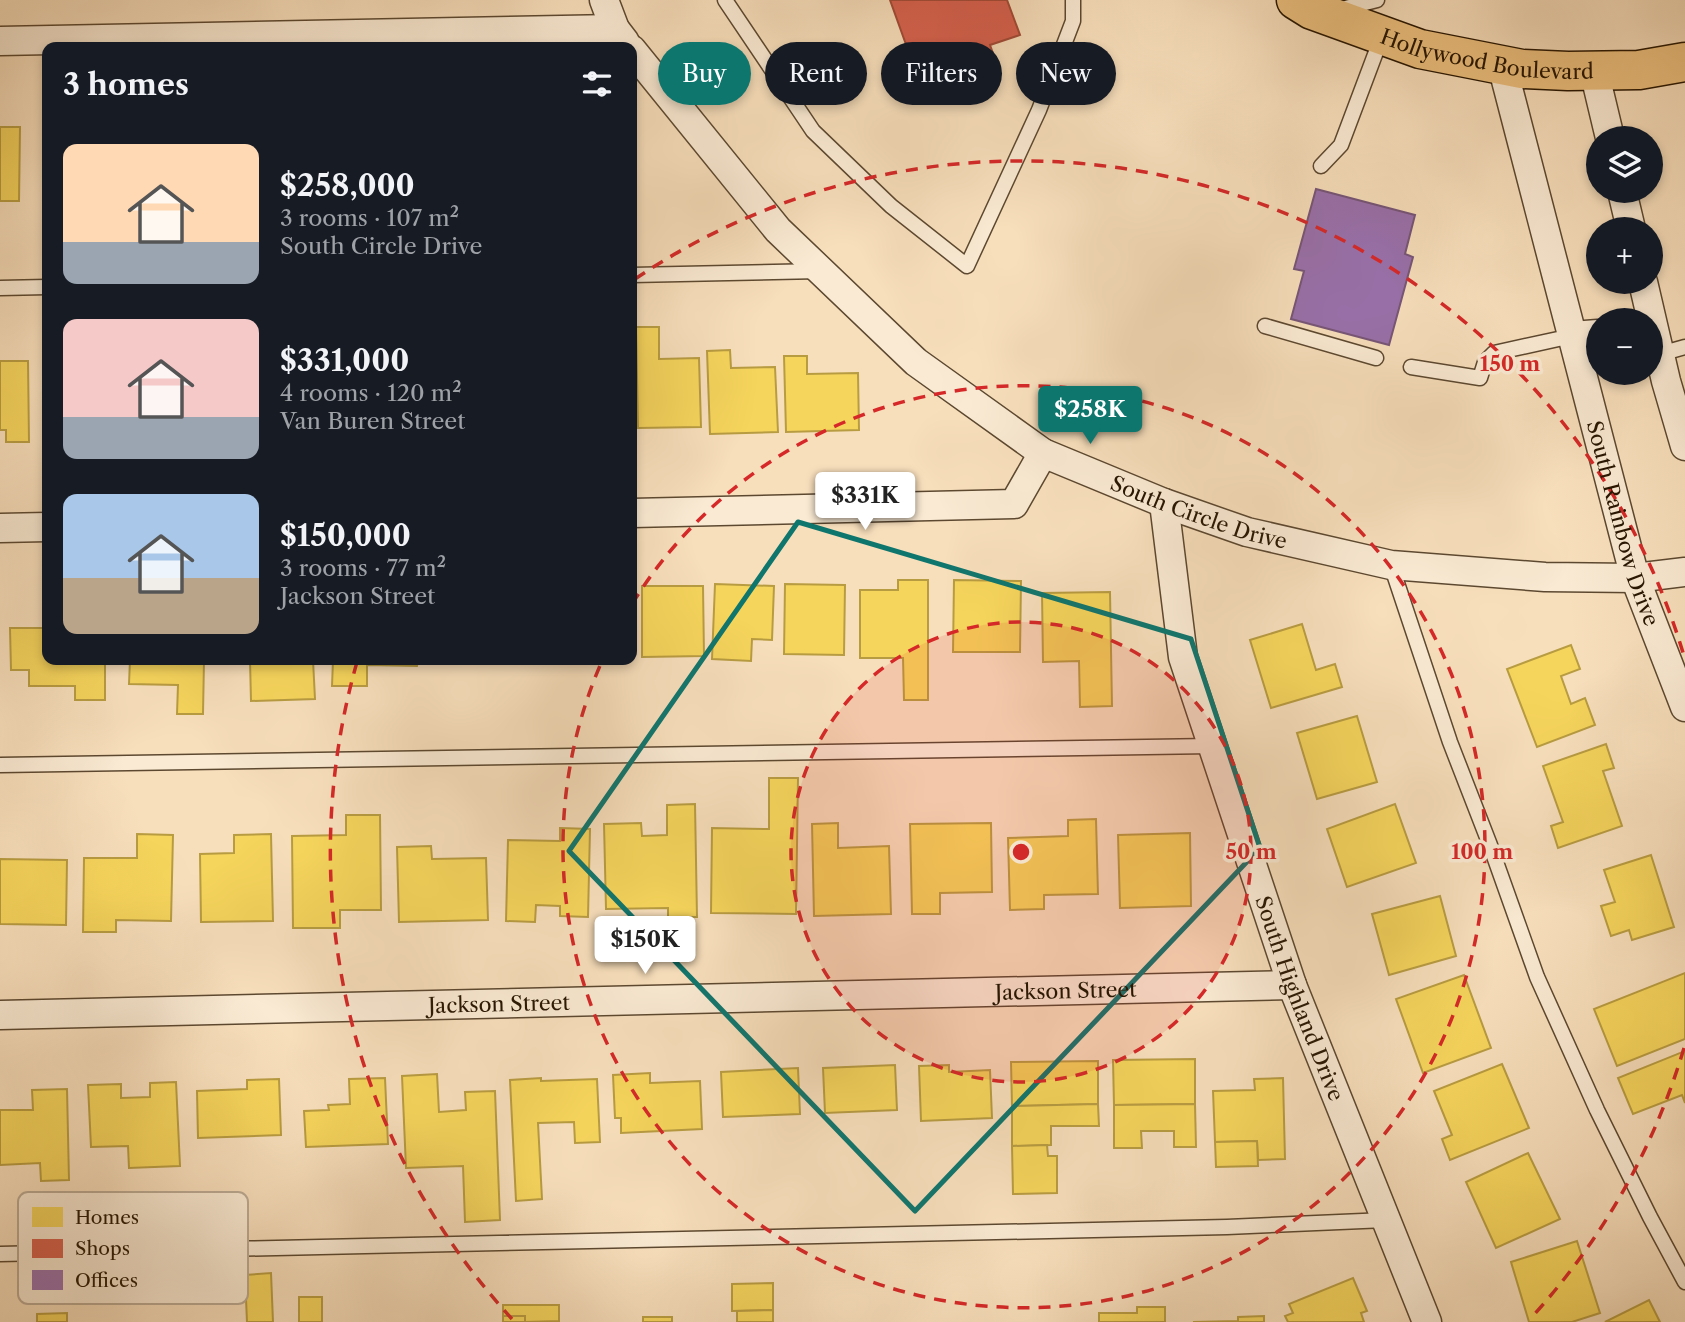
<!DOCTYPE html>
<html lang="en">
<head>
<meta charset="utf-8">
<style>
	body { margin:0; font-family:"Libre Caslon Text",serif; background:#242831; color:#f1f3f6; height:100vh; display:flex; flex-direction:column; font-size:26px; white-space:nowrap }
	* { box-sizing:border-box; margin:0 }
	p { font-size:23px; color:#9ea1a6 }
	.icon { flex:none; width:38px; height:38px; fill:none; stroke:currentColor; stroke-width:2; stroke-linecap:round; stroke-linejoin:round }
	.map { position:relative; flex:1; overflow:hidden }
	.panel { position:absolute; left:42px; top:42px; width:595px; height:623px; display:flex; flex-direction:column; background:#171b24; border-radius:14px; box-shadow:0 4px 10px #0003 }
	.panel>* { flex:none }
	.banner { position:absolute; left:658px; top:42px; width:665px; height:63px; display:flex; gap:14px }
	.controls { position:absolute; left:1586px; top:126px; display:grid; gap:14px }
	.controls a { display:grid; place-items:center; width:77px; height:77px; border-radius:50%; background:#171b24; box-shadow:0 4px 10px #0003; font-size:35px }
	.price { position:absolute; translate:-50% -60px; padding:0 16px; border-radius:7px; background:#fff; color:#222; font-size:23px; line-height:46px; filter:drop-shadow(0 2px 4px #0008) }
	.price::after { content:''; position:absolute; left:50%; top:42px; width:21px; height:16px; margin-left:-10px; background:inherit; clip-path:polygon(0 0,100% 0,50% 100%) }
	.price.selected { background:#0f766e; color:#fff }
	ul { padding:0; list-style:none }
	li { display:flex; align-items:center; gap:21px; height:175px; padding:0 21px }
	li span { display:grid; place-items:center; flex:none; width:196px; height:140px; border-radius:14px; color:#555 }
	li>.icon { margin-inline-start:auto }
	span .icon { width:84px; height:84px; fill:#fffc; stroke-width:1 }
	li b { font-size:30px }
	h2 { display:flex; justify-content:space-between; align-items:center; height:84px; padding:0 21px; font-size:30px }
	.tag { padding:0 24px; border-radius:32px; background:#171b24; box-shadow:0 4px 10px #0003; font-size:24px; line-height:63px }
	.tag.selected { background:#0f766e; color:#fff }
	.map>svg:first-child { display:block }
</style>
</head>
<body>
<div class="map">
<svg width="1685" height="1322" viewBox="0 0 1685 1322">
	<rect width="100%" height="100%" fill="#f8dfbc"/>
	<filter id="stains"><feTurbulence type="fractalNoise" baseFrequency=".00286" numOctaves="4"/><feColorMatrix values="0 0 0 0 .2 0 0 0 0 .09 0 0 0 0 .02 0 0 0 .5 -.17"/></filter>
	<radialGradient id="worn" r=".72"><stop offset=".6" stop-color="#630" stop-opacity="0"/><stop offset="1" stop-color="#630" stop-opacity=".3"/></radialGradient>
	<g fill="#f6d55c" stroke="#b89c41" stroke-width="2">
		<path d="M0,127H20L19,201H0Z"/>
		<path d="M636,327H659V359L699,358L701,427L638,428Z"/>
		<path d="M730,350L731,368L775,367L778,432L710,434L707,351Z"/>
		<path d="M784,356H807V374L858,373L859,430L786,432Z"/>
		<path d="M0,361H28L29,442H6V430H0Z"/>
		<path d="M898,580H928V700H904L903,658H860V590H898Z"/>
		<path d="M954,580L1021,581L1020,652H953Z"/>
		<path d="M715,584L774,586L772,640L752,639L751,661L712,659Z"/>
		<path d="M785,584L845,585L844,655L784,654Z"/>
		<path d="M642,586H703L704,656L642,657Z"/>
		<path d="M1110,592L1112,706L1080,707L1079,661L1043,662L1042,593Z"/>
		<path d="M1302,624L1316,670L1335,664L1342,687L1271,708L1250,640Z"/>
		<path d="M10,628H47V660H105V700H75V686H29V670H11Z"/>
		<path d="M1571,645L1580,669L1561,676L1571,704L1585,698L1595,725L1537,747L1507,669Z"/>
		<path d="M130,660H204L203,714H177L178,685L129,684Z"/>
		<path d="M250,660H313L315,699L251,701Z"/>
		<path d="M333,660H418L417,666L367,665V686H332Z"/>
		<path d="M1357,716L1377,782L1317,799L1297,733Z"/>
		<path d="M1606,744L1614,768L1603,771L1622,826L1558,848L1551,826L1563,822L1543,766Z"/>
		<path d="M769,778H798L796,914L711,913L712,828L769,829Z"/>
		<path d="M695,804L697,917H668V908L606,909L604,824L641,823L642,836L667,835V805Z"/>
		<path d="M1395,804L1416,863L1347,887L1327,829Z"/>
		<path d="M346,815H380L381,910H340V928H293L292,836L346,835Z"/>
		<path d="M1096,819L1098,894L1044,895V909L1010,910L1008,838L1068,836V820Z"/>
		<path d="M838,823V848L889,846L891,914L814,916L812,824Z"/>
		<path d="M991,823L992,892L940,893V914H912L910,824Z"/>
		<path d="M560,828L590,829L588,917L560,916V906L536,905L535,922L506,921L508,840L560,841Z"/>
		<path d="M1190,833L1191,906L1120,908L1118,835Z"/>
		<path d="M137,834L173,835L171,921L116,920V932H83L84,858H137Z"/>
		<path d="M271,834L273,921L201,922L200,854L234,853V835Z"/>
		<path d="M431,846L432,859L486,858L488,920L399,922L397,847Z"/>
		<path d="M1651,855L1674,927L1632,940L1629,930L1611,936L1601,906L1615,902L1604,870Z"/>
		<path d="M0,859L67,860L66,925L0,924Z"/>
		<path d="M1440,896L1456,956L1389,975L1372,914Z"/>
		<path d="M1685,973V1039L1617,1066L1594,1009Z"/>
		<path d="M1464,975L1491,1048L1423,1073L1396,999Z"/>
		<path d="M1685,1051V1103L1682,1095L1633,1114L1618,1078Z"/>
		<path d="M1195,1059V1104L1114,1105L1113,1060Z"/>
		<path d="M1098,1061V1104L1012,1106L1011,1062Z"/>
		<path d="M1502,1064L1529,1128L1450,1160L1442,1139L1452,1135L1434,1091Z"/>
		<path d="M895,1065L897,1110L825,1113L823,1068Z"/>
		<path d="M949,1065V1072L990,1070L992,1118L921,1121L919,1066Z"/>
		<path d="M798,1068L800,1114L723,1117L721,1072Z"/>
		<path d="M650,1073V1083L700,1081L702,1129L621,1133V1118H615L613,1075Z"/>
		<path d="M437,1074L439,1112L466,1110L465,1092L495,1091L500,1220L465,1222L463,1166L406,1168L402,1076Z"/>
		<path d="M385,1078L388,1144L306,1147L304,1111L329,1110L328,1105L350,1104L349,1079Z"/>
		<path d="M541,1078V1081L597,1079L600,1142L575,1143L574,1122L538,1123L542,1199L516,1201L510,1080Z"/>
		<path d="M1283,1078L1285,1159L1258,1160L1257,1141L1215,1142L1213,1091L1255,1090L1254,1079Z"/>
		<path d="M279,1079L281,1135L198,1138L197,1091L247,1089V1080Z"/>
		<path d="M176,1082L180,1166L129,1168L128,1146L91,1147L88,1085L121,1084V1098L150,1097V1083Z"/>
		<path d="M67,1089L69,1180L41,1181L40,1163L0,1165V1110H33L32,1090Z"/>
		<path d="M1098,1104L1099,1126H1051V1145L1012,1146V1106Z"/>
		<path d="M1195,1104L1196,1147H1174V1131H1141L1142,1148H1114V1105Z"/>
		<path d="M1257,1141L1258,1166L1216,1167L1215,1142Z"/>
		<path d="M1047,1145L1048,1156H1057V1193L1013,1194L1012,1146Z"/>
		<path d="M1528,1153L1560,1219L1496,1248L1466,1182Z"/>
		<path d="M1577,1241L1600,1313L1572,1322H1529L1511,1262Z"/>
		<path d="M271,1273L273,1322H247L245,1275Z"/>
		<path d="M1353,1278L1367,1311L1361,1313L1364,1322H1288L1285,1316L1293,1313L1289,1304Z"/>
		<path d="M773,1283V1310L732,1311V1284Z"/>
		<rect x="299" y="1297" width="23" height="25"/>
		<path d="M1649,1300L1660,1322H1605Z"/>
		<path d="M503,1305H559V1321L525,1322V1316H503Z"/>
		<path d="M1137,1307H1165V1322H1099V1313H1137Z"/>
		<path d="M773,1310V1322H737V1311Z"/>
		<path d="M67,1313V1322H37V1314Z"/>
		<rect x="503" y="1316" width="22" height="6"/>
		<path d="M1264,1316V1322H1193L1238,1321V1317Z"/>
		<rect x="643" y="1317" width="29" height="5"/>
	</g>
	<path fill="#d6604d" stroke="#a24a36" stroke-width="2" d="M890,0H1007L1020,35L990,45L996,62L922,89Z"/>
	<path fill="#9970ab" stroke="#775578" stroke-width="2" d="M1316,189L1415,215L1405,254L1413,257L1389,345L1291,319L1304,271L1294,269Z"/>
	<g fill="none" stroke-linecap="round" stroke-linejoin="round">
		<defs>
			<g id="lane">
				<path d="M725,0L813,131L891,206L967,266L1039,110L1073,21V0"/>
				<path d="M1338,10L1377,0"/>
				<path d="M1321,166L1341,145L1382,36"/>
				<path d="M632,275L820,271"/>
				<path d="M0,288L47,287"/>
				<path d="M1265,326L1376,358"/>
				<path d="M1660,354L1685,347"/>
				<path d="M1411,367L1480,378L1485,362L1494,353L1572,336"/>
				<path d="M1391,565L1450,742L1490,845L1537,977L1597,1110L1650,1217L1685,1282"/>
				<path d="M0,765L1212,746"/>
				<path d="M0,1254L1227,1227L1386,1220"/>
			</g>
			<g id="street">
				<path d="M604,0L615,29L625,42"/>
				<path d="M0,41L615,29"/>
				<path id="s1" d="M632,50L778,230L916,362L1043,453L1164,503L1247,532L1391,565L1545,577L1635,578L1685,572"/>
				<path id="s2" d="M1502,65L1635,578L1685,707"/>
				<path d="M1594,71L1610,138"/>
				<path d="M1622,191L1631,229"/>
				<path d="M1643,282L1666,381L1685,446"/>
				<path d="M1572,336L1598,334"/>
				<path id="s3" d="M1164,503L1183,657L1292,985L1427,1322"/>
				<path d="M632,513L1014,504L1043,453"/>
				<path d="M0,528L47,527"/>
				<path id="s4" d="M0,1015L1292,985"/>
			</g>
			<g id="highway">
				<path id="s5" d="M1296,0L1312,10L1420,49L1522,69L1568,71L1639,70L1685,62"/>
			</g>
		</defs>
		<use href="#lane" stroke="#5c4830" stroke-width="17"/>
		<use href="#street" stroke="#5c4830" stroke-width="31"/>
		<use href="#highway" stroke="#281602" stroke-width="41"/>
		<use href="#lane" stroke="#faead3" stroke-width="14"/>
		<use href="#street" stroke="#faead3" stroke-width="28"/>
		<use href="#highway" stroke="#ecc07e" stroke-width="38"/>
	</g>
	<path fill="none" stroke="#0f766e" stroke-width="5" stroke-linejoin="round" d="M798,522L1191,639L1260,848L915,1211L569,851Z"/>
	<circle cx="1021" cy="852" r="230" fill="#d62828" fill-opacity=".12"/>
	<g fill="none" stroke="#d62828" stroke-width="3.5" stroke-dasharray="12 9">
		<circle cx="1021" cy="852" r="230"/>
		<path d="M632 604A461 461 0 1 1 602 661"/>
		<path d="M1684 1048A691 691 0 0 1 1530 1319M512 1319A691 691 0 0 1 357 662M635 279A691 691 0 0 1 1684 656"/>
	</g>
	<g text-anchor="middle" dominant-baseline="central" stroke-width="7" stroke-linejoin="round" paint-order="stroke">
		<g font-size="21" fill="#281602" stroke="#faead3">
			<text stroke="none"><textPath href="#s5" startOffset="201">Hollywood Boulevard</textPath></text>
			<text stroke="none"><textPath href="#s1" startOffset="746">South Circle Drive</textPath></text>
			<text stroke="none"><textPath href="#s2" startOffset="474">South Rainbow Drive</textPath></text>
			<text stroke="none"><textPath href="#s4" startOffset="1066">Jackson Street</textPath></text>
			<text stroke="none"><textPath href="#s3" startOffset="516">South Highland Drive</textPath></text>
			<text stroke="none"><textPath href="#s4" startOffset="499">Jackson Street</textPath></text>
		</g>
	</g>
	<rect x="18" y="1192" width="230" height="112" rx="10" fill="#faead3" stroke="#bbaa94" stroke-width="2"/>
	<rect x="32" y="1207" width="31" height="20" fill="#f6d55c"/>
	<rect x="32" y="1239" width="31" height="19" fill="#d6604d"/>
	<rect x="32" y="1270" width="31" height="20" fill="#9970ab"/>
	<g font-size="19" fill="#281602">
		<text x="75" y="1224">Homes</text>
		<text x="75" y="1255">Shops</text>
		<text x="75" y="1287">Offices</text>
	</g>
	<circle cx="1021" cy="852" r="10" fill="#d62828" stroke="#faead3" stroke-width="3.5"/>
	<g font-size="21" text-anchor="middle" font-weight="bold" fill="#d62828" stroke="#faead3" stroke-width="7" stroke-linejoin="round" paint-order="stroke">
		<text x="1510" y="371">150 m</text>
		<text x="1251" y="859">50 m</text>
		<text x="1482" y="859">100 m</text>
	</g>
	<rect width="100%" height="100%" filter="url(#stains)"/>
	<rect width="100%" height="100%" fill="url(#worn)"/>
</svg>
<div class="controls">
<a><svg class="icon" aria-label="layers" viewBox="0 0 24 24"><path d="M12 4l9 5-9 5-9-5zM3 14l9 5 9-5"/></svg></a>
<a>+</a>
<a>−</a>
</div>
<b class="price selected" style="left:1090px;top:446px">$258K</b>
<b class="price" style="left:865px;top:532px">$331K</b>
<b class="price" style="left:645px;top:976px">$150K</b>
<div class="banner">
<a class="tag selected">Buy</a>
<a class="tag">Rent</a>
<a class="tag">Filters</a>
<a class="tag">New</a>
</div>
<section class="panel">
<h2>3 homes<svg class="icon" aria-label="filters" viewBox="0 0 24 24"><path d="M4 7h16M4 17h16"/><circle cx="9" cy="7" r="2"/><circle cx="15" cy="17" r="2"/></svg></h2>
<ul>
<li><span style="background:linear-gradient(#ffd9b3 70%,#9aa5b1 0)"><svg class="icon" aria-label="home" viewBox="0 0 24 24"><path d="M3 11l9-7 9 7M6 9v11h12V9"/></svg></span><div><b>$258,000</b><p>3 rooms · 107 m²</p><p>South Circle Drive</p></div></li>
<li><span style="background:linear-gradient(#f6c9c9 70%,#9aa5b1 0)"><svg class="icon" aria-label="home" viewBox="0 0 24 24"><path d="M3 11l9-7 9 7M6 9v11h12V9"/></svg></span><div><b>$331,000</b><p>4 rooms · 120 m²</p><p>Van Buren Street</p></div></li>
<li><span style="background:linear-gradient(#a9c7e8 60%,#b9a48a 0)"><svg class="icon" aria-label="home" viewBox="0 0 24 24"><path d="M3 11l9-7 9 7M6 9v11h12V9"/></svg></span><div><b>$150,000</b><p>3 rooms · 77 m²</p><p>Jackson Street</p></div></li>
</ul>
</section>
</div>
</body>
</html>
